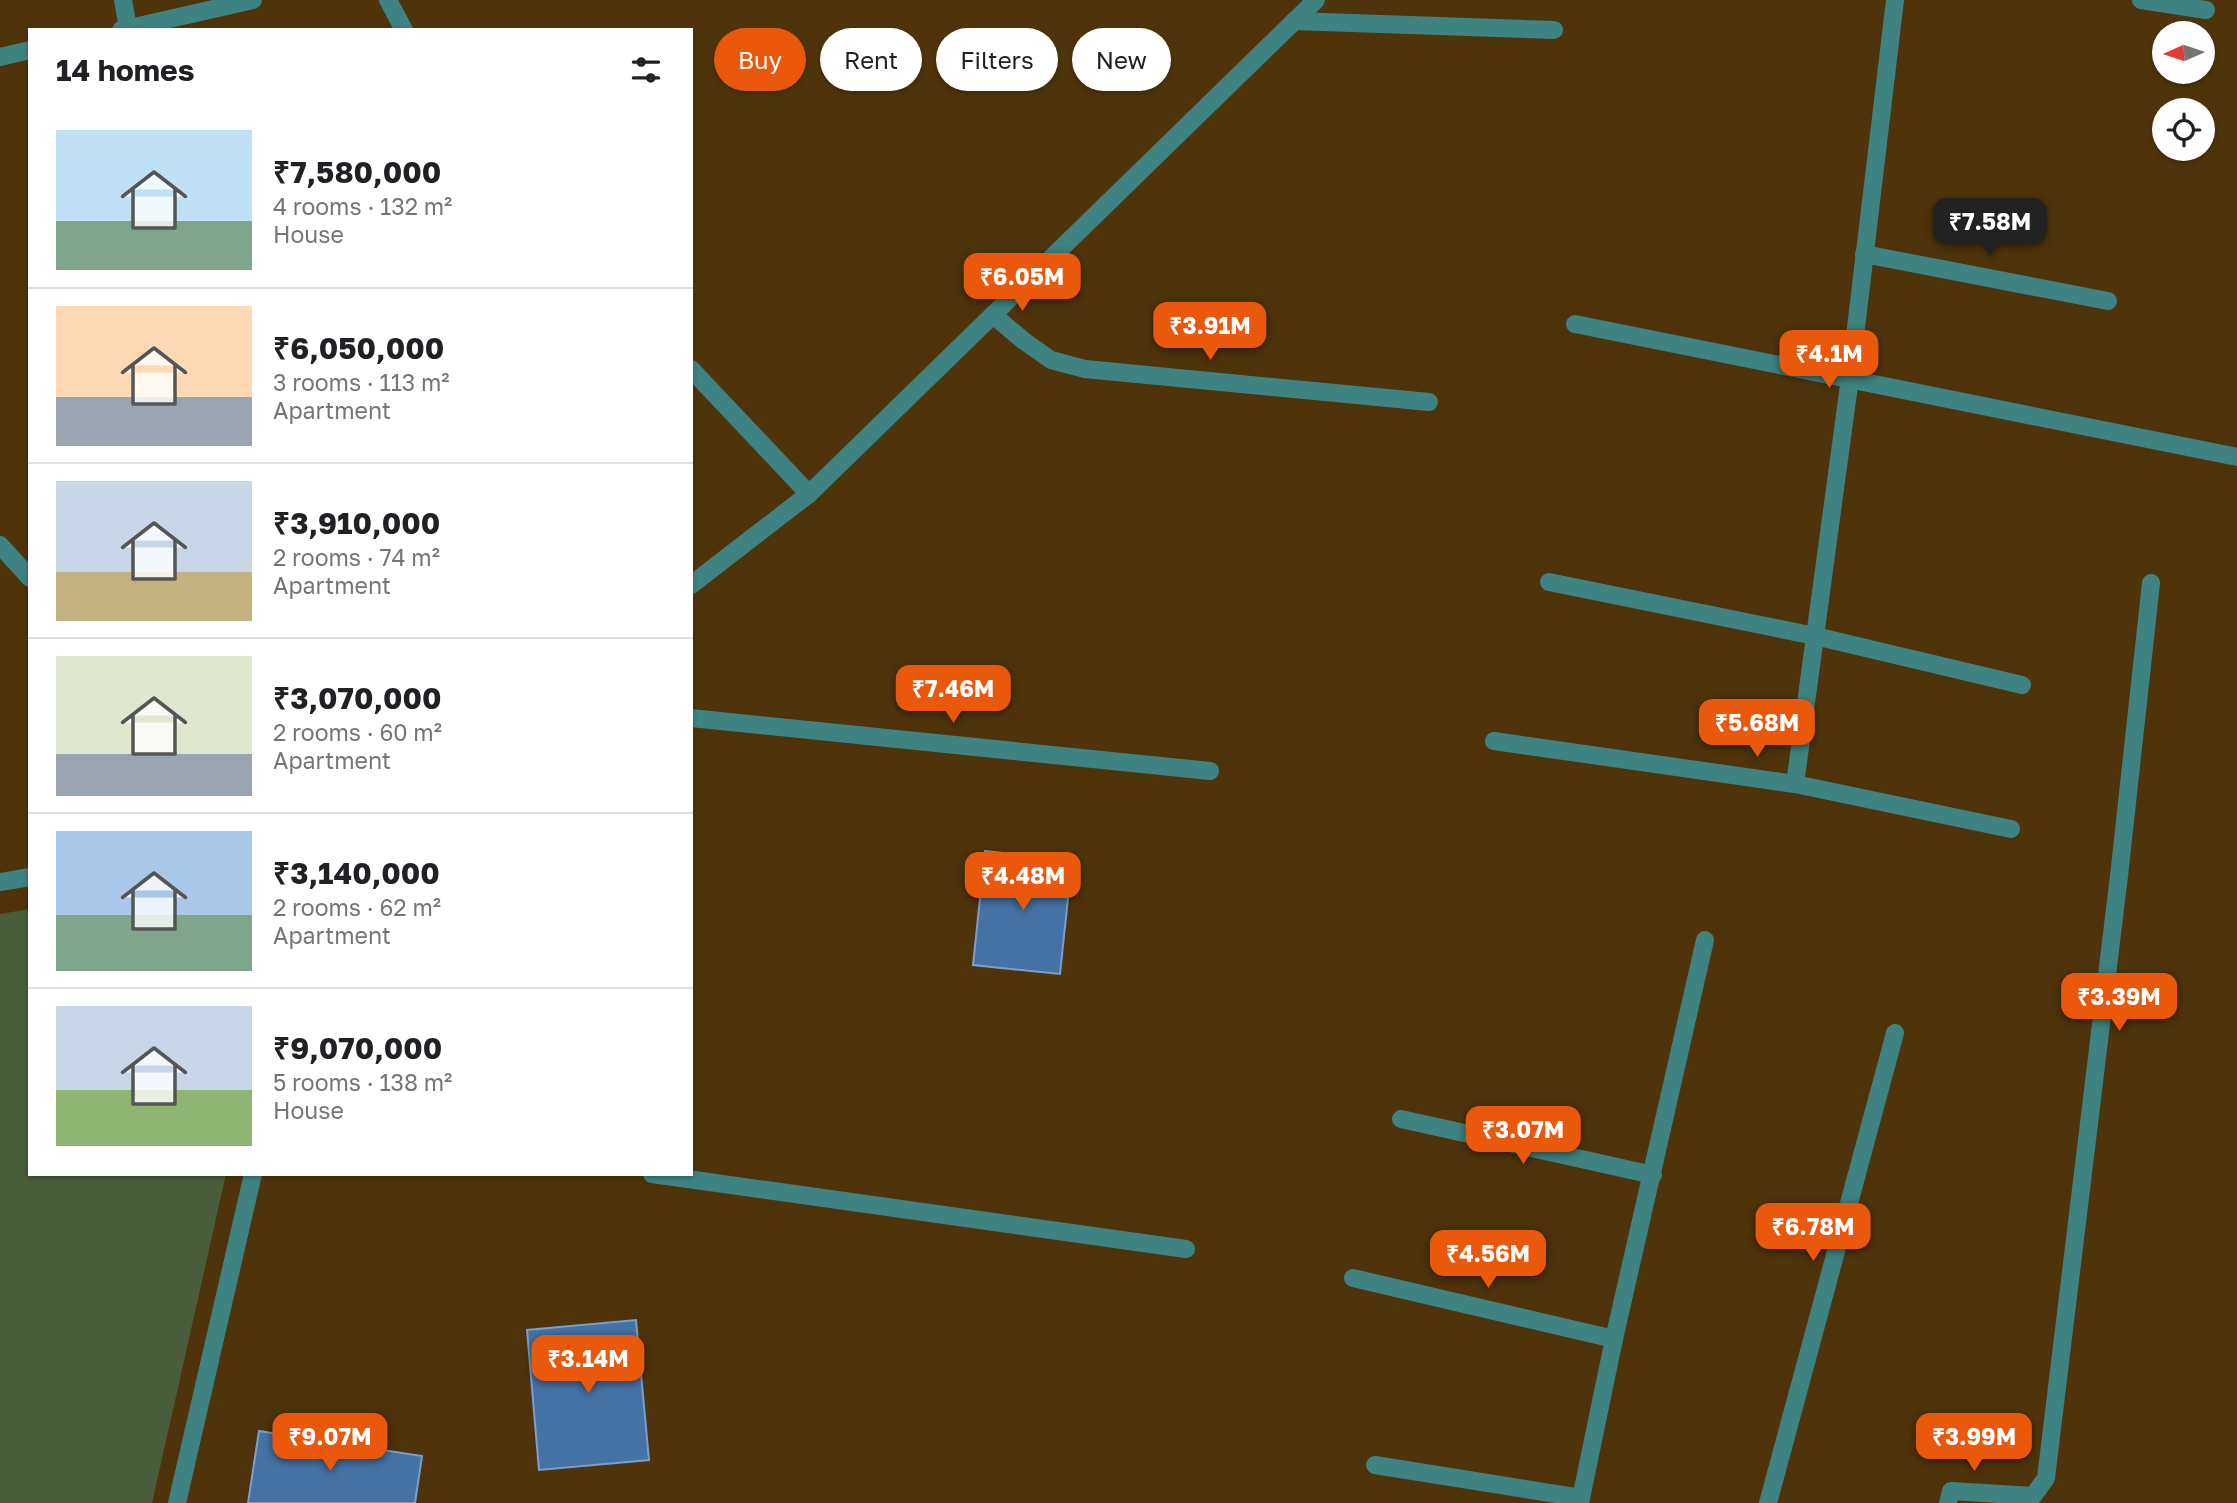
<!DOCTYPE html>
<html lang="en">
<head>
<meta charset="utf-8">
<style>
	body { margin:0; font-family:"Golos Text",sans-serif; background:#f2f2f2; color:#202124; height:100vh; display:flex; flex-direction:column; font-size:26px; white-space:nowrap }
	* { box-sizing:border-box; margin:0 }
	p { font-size:23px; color:#757577 }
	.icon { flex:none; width:38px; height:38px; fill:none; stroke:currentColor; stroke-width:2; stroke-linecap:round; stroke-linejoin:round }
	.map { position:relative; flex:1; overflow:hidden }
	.sheet { position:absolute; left:28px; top:28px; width:665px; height:1148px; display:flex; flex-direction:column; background:#fff; border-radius:0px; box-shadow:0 2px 5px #0004 }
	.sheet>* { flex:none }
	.hud { position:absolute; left:714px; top:28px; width:665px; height:63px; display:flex; gap:14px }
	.needle { width:46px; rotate:267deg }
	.fabs { position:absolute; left:2152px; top:21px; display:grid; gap:14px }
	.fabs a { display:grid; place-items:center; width:63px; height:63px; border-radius:50%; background:#fff; box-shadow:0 2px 5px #0004; font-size:35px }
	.price { position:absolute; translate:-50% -60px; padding:0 16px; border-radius:14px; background:#ea580c; color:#fff; font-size:23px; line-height:46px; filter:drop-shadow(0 2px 4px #0008) }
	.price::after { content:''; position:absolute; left:50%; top:42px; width:21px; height:16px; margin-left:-10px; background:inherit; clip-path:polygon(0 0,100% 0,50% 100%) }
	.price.selected { background:#222; color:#fff }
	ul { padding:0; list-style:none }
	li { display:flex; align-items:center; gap:21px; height:175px; padding:0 28px }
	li+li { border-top:2px solid #e0e0e0 }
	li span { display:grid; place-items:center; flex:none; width:196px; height:140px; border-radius:0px; color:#555 }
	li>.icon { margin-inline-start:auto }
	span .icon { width:84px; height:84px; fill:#fffc; stroke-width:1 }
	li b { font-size:30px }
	h2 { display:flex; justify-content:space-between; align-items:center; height:84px; padding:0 28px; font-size:30px }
	.chip { padding:0 24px; border-radius:32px; background:#fff; box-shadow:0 2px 5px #0004; font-size:24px; line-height:63px }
	.chip.selected { background:#ea580c; color:#fff }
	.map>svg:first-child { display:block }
</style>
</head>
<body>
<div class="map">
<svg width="2237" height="1503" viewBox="0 0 2237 1503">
	<rect width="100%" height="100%" fill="#4f340b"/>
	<path fill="#495c3b" d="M30,909V1174H226L152,1503H0V914Z"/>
	<g fill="#4572a5" stroke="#78a0cf" stroke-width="2">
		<path d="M985,851L1072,860L1060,974L973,965Z"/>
		<path d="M636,1320L649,1460L539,1470L527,1330Z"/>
		<path d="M259,1431L422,1456L415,1503H248Z"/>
	</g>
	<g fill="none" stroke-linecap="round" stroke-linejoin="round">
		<g stroke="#3e8381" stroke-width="18">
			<path d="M123,0L128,28"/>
			<path d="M388,0L404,30"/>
			<path d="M2141,0L2206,10"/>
			<path d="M1294,21L1554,30"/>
			<path d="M121,30L253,0"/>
			<path d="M0,57L30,50"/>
			<path d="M1864,254L2108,301"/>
			<path d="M993,315L1024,341L1051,360L1085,369L1429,402"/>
			<path d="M1575,324L2237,457"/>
			<path d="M691,369L809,494"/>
			<path d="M0,545L30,578"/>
			<path d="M1549,582L1815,636L2022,685"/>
			<path d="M691,585L809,494L1316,0"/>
			<path d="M691,718L1210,771"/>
			<path d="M1494,741L1795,784L2011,829"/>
			<path d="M1795,784L1850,378L1895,0"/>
			<path d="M0,882L30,877"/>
			<path d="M1401,1119L1653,1175"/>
			<path d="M652,1174L1186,1249"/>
			<path d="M1353,1278L1614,1339"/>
			<path d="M1375,1465L1581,1498"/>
			<path d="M177,1503L253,1174"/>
			<path d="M1580,1503L1614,1339L1705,940"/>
			<path d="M1768,1503L1895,1033"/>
			<path d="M1948,1503L1951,1491L2033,1496L2046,1478L2119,876L2151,583"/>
		</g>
	</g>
</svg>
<div class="fabs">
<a><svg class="needle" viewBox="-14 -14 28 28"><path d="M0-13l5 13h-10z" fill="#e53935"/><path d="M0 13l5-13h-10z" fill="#757577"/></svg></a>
<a><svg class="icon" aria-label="locate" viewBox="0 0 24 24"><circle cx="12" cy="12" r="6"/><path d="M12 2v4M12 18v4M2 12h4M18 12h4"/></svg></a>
</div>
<b class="price selected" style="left:1990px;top:258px">₹7.58M</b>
<b class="price" style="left:1022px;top:313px">₹6.05M</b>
<b class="price" style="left:1210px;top:362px">₹3.91M</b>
<b class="price" style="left:1829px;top:390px">₹4.1M</b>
<b class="price" style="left:953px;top:725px">₹7.46M</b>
<b class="price" style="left:1757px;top:759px">₹5.68M</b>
<b class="price" style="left:1023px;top:912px">₹4.48M</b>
<b class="price" style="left:2119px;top:1033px">₹3.39M</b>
<b class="price" style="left:1523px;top:1166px">₹3.07M</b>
<b class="price" style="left:1813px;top:1263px">₹6.78M</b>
<b class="price" style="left:1488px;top:1290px">₹4.56M</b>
<b class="price" style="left:588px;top:1395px">₹3.14M</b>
<b class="price" style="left:330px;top:1473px">₹9.07M</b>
<b class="price" style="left:1974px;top:1473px">₹3.99M</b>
<div class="hud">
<a class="chip selected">Buy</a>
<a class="chip">Rent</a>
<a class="chip">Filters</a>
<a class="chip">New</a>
</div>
<section class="sheet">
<h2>14 homes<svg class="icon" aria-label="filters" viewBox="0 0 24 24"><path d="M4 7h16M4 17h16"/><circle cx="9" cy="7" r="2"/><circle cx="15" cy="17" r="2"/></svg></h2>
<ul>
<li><span style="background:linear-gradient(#bfe0f5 65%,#7fa58c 0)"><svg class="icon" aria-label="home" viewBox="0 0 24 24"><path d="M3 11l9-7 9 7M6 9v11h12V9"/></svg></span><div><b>₹7,580,000</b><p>4 rooms · 132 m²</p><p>House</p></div></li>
<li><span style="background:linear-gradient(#ffd9b3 65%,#9aa5b1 0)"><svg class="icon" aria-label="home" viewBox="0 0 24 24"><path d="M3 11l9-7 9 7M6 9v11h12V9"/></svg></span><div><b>₹6,050,000</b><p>3 rooms · 113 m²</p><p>Apartment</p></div></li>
<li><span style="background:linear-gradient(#c9d6e8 65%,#c2b280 0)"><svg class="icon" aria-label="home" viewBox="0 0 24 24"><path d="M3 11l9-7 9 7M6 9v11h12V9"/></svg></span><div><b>₹3,910,000</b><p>2 rooms · 74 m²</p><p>Apartment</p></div></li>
<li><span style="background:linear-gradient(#dfe7d0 70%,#9aa5b1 0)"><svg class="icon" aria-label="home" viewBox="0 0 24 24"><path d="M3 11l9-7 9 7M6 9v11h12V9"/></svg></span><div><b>₹3,070,000</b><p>2 rooms · 60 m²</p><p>Apartment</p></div></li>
<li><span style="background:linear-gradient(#a9c7e8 60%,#7fa58c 0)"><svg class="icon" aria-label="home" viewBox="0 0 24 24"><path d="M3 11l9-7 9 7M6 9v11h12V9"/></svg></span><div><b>₹3,140,000</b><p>2 rooms · 62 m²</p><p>Apartment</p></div></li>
<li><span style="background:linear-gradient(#c9d6e8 60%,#8fb573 0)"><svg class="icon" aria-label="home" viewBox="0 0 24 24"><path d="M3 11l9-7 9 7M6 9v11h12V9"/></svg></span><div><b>₹9,070,000</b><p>5 rooms · 138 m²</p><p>House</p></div></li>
</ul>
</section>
</div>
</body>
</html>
